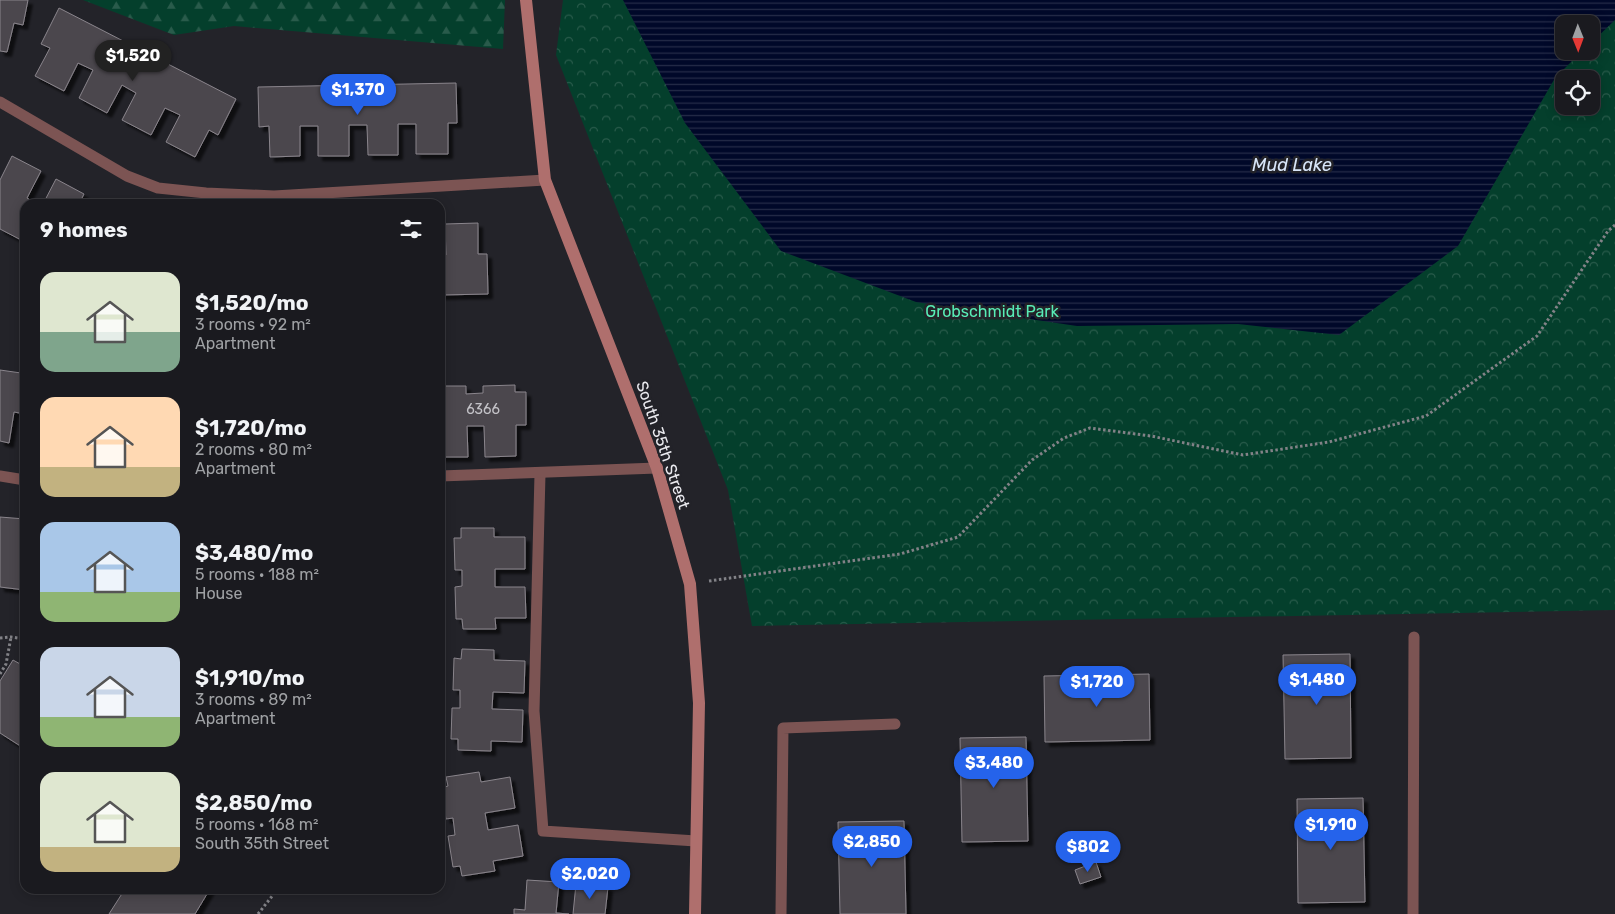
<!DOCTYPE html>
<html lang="en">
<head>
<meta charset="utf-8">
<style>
	body { margin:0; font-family:Rubik,sans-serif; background:#232328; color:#f1f3f6; height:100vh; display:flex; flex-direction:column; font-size:19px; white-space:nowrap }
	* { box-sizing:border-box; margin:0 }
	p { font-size:16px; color:#9fa1a4 }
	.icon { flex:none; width:28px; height:28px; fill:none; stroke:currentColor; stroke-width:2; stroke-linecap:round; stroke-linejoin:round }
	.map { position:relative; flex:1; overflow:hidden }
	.drawer { position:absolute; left:20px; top:199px; width:425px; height:695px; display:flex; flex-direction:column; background:#1a1a1f; border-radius:15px; box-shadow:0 2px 12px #0003,0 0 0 1px #38383d }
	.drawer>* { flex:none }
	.needle { width:32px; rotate:179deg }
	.fabs { position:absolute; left:1555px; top:15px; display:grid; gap:10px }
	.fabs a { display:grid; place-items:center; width:45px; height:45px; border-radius:10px; background:#1a1a1f; box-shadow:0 2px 12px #0003,0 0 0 1px #38383d; font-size:25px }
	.price { position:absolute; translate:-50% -42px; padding:0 11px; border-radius:18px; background:#2563eb; color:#fff; font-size:16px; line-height:32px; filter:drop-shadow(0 1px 2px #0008) }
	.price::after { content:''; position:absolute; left:50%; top:30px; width:15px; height:11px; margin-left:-8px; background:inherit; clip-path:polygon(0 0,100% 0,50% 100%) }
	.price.current { background:#222; color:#fff }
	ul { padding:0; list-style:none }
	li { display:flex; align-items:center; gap:15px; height:125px; padding:0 20px }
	li span { display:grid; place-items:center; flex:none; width:140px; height:100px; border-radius:15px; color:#555 }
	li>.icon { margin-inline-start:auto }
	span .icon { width:60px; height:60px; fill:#fffc; stroke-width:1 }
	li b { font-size:21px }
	h2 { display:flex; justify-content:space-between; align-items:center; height:60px; padding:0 20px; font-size:21px }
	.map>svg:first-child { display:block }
</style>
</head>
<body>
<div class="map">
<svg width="1615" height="914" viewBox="0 0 1615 914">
	<defs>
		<pattern id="forest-firs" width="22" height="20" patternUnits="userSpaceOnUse" patternTransform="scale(1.25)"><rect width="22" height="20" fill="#043f2c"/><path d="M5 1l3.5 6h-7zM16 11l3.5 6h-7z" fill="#295b4b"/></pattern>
		<pattern id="park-crowns" width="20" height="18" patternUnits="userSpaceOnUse" patternTransform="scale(1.25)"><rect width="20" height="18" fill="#043f2c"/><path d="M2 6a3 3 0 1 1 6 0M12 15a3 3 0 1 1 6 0" fill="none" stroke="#295b4b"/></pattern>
		<pattern id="water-rules" width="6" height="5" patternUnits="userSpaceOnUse" patternTransform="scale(1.25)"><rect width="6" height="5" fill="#000829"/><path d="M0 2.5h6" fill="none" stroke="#252c48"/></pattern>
		<filter id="shadow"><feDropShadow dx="4.5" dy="4.5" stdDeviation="1" flood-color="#0009"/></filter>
	</defs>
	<rect width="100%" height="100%" fill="#232329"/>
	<path fill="url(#forest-firs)" d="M83,0H505L503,49L234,26L174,35Z"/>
	<path fill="url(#park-crowns)" fill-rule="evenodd" d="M563,0H1615V610L752,626L728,490L556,55ZM1564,24H1591V51H1564ZM1564,79H1591V106H1564Z"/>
	<path fill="url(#water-rules)" d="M623,0H1615V20L1591,43V24H1564V51H1582L1555,78L1458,246L1339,335L1238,324L1077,326L916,302L781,251L685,123Z"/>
	<g fill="#4b474d" stroke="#8a858c" filter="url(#shadow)">
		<path d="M0,0H28L23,25L14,23L7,52L0,51Z"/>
		<path d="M59,8L236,99L218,135L209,130L195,157L166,142L180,115L165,108L151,135L122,120L136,93L122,85L107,113L79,98L93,70L78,63L64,91L35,76L50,48L41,44Z"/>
		<path d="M456,83L457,123H448V154H416V124H398V155H368L367,125H349V156H318V126H300V156L270,157L269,126L259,127L258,87Z"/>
		<path d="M12,156L41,171L27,198L37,204H25V242L0,229V180Z"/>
		<path d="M56,179L84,194L79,204H43Z"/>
		<path d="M478,223V254H487L488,294L440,295V255H446L445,224Z"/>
		<path d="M0,370L21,373L20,380L25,381V414L14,412L9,443L0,441Z"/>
		<path d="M515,385V392H526V425H516V456L485,457L484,426H467L468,457H440V386H466V394L483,393V386Z"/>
		<path d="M0,517L25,519V590L0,587Z"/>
		<path d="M461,528H494V537H525V569H495V587H525L526,618H495L496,629H463L462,619H456L455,587L462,586V570H455L454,538H461Z"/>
		<path d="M462,649L494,650V660L525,661L524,693L493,692L492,709L523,710L522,742L491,741V751L458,750V739H451L452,708H460V690H453L454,658L461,659Z"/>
		<path d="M1350,654L1351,758L1285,759L1283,655Z"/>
		<path d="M13,660L22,665L23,663L25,665V749L0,733V681Z"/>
		<path d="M1149,674L1150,740L1045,742L1044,676Z"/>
		<path d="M1026,737L1028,841L962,842L960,738Z"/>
		<path d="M479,772L481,782L510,777L515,808L485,813L488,830L518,825L523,856L493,861L495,871L462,876L460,866L453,867L448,836L455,835L453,818L446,819L441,788L448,786L446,777Z"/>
		<path d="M1363,798L1365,902L1298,903L1297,799Z"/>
		<path d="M904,821L906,914H840L838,822Z"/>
		<path d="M1096,862L1101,877L1080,884L1075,870Z"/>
		<path d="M527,880L559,882L556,913L569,914H514V909L525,910Z"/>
		<path d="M576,884L608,887L605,914H573Z"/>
		<path d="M125,889H210L195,914H109Z"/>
	</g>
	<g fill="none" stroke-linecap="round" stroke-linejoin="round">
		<g stroke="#828287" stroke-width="3" stroke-dasharray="2.5 2.5" stroke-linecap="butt">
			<path d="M709,581L900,554L958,537L1032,460L1064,438L1090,428L1151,436L1243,455L1329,442L1426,416L1537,336L1608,231L1615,225"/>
			<path d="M0,638L11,637L25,639"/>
			<path d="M0,674L6,664L11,637"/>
			<path d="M258,914L273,895L275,889"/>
		</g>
		<g stroke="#7c5453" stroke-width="11">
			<path d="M0,102L127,176L158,188L206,193L274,196L545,180"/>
			<path d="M540,474L534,711L543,831L696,841"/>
			<path d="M0,476L25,480"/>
			<path d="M440,476L657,468"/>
			<path d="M781,914L783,728L895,724"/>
			<path d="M1413,914L1414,637"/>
		</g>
		<path stroke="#af6f6d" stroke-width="12" d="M526,0L545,180L657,468L690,584L699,703L695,914"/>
	</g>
	<g text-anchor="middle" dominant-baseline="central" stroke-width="5" stroke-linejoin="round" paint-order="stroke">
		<g font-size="14" fill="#c3c2c7">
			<text x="483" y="409">6366</text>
		</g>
		<g font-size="16" fill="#58edb6" stroke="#232329">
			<text x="992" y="311">Grobschmidt Park</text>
		</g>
		<g font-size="16" fill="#ebebf0" stroke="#232329">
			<text transform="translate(663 445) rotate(71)">South 35th Street</text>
		</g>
		<g font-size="18" font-style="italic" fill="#d8e6f9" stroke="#232329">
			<text x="1292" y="165">Mud Lake</text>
		</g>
	</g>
</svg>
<div class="fabs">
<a><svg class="needle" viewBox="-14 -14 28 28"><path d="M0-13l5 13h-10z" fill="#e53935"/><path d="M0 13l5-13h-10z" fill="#9fa1a4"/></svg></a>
<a><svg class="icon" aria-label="locate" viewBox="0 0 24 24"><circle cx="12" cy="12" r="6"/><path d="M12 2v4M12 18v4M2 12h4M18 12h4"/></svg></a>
</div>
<b class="price current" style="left:133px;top:82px">$1,520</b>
<b class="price" style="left:358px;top:116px">$1,370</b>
<b class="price" style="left:1317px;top:706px">$1,480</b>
<b class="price" style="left:1097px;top:708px">$1,720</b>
<b class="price" style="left:994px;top:789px">$3,480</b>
<b class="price" style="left:1331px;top:851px">$1,910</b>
<b class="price" style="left:872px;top:868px">$2,850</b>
<b class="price" style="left:1088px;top:873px">$802</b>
<b class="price" style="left:590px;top:900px">$2,020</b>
<section class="drawer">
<h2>9 homes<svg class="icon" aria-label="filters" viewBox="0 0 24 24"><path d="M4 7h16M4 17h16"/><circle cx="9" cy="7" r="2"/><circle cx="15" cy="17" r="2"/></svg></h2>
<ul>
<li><span style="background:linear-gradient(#dfe7d0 60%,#7fa58c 0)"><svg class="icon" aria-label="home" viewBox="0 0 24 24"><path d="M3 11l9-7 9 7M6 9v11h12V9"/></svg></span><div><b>$1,520/mo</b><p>3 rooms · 92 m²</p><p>Apartment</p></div></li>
<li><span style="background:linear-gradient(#ffd9b3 70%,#c2b280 0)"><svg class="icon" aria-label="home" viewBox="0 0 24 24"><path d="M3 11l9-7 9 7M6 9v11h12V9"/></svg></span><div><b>$1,720/mo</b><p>2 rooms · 80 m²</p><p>Apartment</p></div></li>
<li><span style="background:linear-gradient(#a9c7e8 70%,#8fb573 0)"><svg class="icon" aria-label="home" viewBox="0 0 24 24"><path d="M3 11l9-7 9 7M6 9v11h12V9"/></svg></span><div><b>$3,480/mo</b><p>5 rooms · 188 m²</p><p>House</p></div></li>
<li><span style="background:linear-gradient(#c9d6e8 70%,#8fb573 0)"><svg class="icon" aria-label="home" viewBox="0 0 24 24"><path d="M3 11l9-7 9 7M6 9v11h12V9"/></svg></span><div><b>$1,910/mo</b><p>3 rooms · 89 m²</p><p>Apartment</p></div></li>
<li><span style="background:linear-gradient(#dfe7d0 75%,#c2b280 0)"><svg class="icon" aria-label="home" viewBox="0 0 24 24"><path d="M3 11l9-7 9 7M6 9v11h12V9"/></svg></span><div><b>$2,850/mo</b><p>5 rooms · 168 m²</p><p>South 35th Street</p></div></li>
</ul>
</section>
</div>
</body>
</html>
